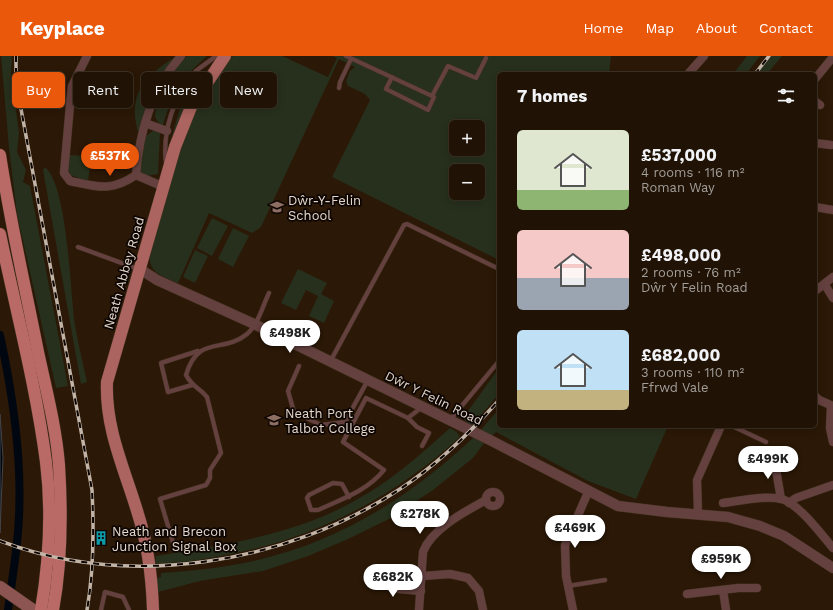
<!DOCTYPE html>
<html lang="en">
<head>
<meta charset="utf-8">
<style>
	body { margin:0; font-family:"Work Sans",sans-serif; background:#281b0e; color:#f1f3f6; height:100vh; display:flex; flex-direction:column; font-size:15px; white-space:nowrap }
	* { box-sizing:border-box; margin:0 }
	p { font-size:13px; color:#a29e9a }
	.icon { flex:none; width:22px; height:22px; fill:none; stroke:currentColor; stroke-width:2; stroke-linecap:round; stroke-linejoin:round }
	.map { position:relative; flex:1; overflow:hidden }
	.sheet { position:absolute; left:497px; top:16px; width:320px; height:356px; display:flex; flex-direction:column; background:#201204; border-radius:6px; box-shadow:0 2px 10px #0003,0 0 0 1px #3d3226 }
	.sheet>* { flex:none }
	.guide { position:absolute; left:12px; top:16px; width:380px; height:36px; display:flex; gap:8px }
	.buttons { position:absolute; left:449px; top:64px; display:grid; gap:8px }
	.buttons a { display:grid; place-items:center; width:36px; height:36px; border-radius:6px; background:#201204; box-shadow:0 2px 10px #0003,0 0 0 1px #3d3226; font-size:20px }
	.price { position:absolute; translate:-50% -34px; padding:0 9px; border-radius:14px; background:#fff; color:#222; font-size:13px; line-height:26px; filter:drop-shadow(0 1px 2px #0008) }
	.price::after { content:''; position:absolute; left:50%; top:24px; width:12px; height:9px; margin-left:-6px; background:inherit; clip-path:polygon(0 0,100% 0,50% 100%) }
	.price.current { background:#ea580c; color:#fff }
	ul { padding:0; list-style:none }
	li { display:flex; align-items:center; gap:12px; height:100px; padding:0 20px }
	li span { display:grid; place-items:center; flex:none; width:112px; height:80px; border-radius:6px; color:#555 }
	li>.icon { margin-inline-start:auto }
	span .icon { width:48px; height:48px; fill:#fffc; stroke-width:1 }
	li b { font-size:17px }
	h2 { display:flex; justify-content:space-between; align-items:center; height:48px; padding:0 20px; font-size:17px }
	.pill { padding:0 14px; border-radius:6px; background:#201204; box-shadow:0 2px 10px #0003,0 0 0 1px #3d3226; font-size:14px; line-height:36px }
	.pill.current { background:#ea580c; color:#fff }
	header { display:flex; align-items:center; gap:24px; box-sizing:border-box; height:56px; padding:0 20px; background:#ea580c; color:#fff }
	header strong { font-size:19px }
	nav { display:flex; gap:22px; margin-inline-start:auto; font-size:14px }
	.map>svg:first-child { display:block }
</style>
</head>
<body>
<header>
<strong>Keyplace</strong>
<nav><a>Home</a><a>Map</a><a>About</a><a>Contact</a></nav>
</header>
<div class="map">
<svg width="833" height="554" viewBox="0 0 833 554">
	<rect width="100%" height="100%" fill="#2b1806"/>
	<g fill="#27301c" fill-rule="evenodd">
		<path d="M1,0H12L11,18L19,77L17,96L26,114L23,126L30,130L68,330L56,332L17,158L9,92Z"/>
		<path d="M187,0H207C181,23 173,35 163,69H160L155,61C157,37 171,17 187,0Z"/>
		<path d="M233,0H282L328,21L337,2L333,0H611L609,18H499V204L332,121L370,44L365,38L348,30L346,25L350,15L355,11L339,3L261,171L252,177L209,157L178,227C160,219 149,218 149,195C170,128 183,52 233,0ZM456,71H478V93H456ZM456,115H478V137H456Z"/>
		<path d="M747,0H760L746,18H733Z"/>
		<path d="M771,0H782L767,18H757Z"/>
		<path d="M174,2C152,29 147,46 139,79C127,41 142,21 174,2Z"/>
		<path d="M200,23L201,24L187,49L171,88V83L182,46Z"/>
		<path d="M155,73L160,76L158,118L146,120L140,116L139,112L145,81Z"/>
		<path d="M67,99L92,100L88,124C68,120 68,120 67,99Z"/>
		<path d="M45,111C68,130 70,237 75,269C78,288 83,307 87,326L81,328L43,114Z"/>
		<path d="M212,162L228,170L212,200L197,192Z"/>
		<path d="M233,172L249,180L233,211L218,203Z"/>
		<path d="M195,194L208,200L195,227L183,221Z"/>
		<path d="M298,213L327,227L321,238L334,245L324,267L309,260L318,240L306,234L296,254L281,247Z"/>
		<path d="M499,312V338L471,371L463,362Z"/>
		<path d="M499,353V370H668L636,443L588,425L496,376L489,382L479,376Z"/>
		<path d="M450,372L457,376L460,381C392,443 312,484 221,500C200,504 177,508 155,507L156,500C224,489 295,479 356,444C391,425 421,398 450,372Z"/>
		<path d="M474,381L484,387L473,402L433,434L389,463L346,484L308,500L263,515L200,525L158,536L156,522L161,521V517C183,515 205,514 227,510C324,495 404,447 474,381Z"/>
	</g>
	<path fill="#000711" stroke="#444549" d="M0,358L3,402L0,477Z"/>
	<g fill="none" stroke-linecap="round" stroke-linejoin="round">
		<path stroke="#000711" stroke-width="8" d="M0,279C13,339 22,399 19,460C18,491 12,523 8,554"/>
		<defs>
			<g id="service">
				<path d="M346,0L432,40L448,10L476,22L486,2"/>
				<path d="M392,21L386,33L428,54L434,41L432,40"/>
				<path d="M339,32L340,26L351,3"/>
				<path d="M166,107C162,76 174,38 196,15C202,10 210,5 216,0"/>
				<path d="M78,191L138,213"/>
				<path d="M330,306L404,169L407,168L499,213"/>
				<path d="M299,310L288,335L294,356L321,369L345,366L368,324"/>
				<path d="M192,329L168,336L161,307L198,295"/>
				<path d="M408,362L417,371L429,377L422,390"/>
				<path d="M450,364L499,305"/>
				<path d="M732,370L766,386"/>
				<path d="M349,441L342,428L333,427L309,439L307,442L311,454H318C342,443 367,435 384,414L343,386L366,342L408,362L422,351"/>
				<path d="M174,490L160,443L206,429L210,422V414L221,397L207,341C199,331 193,332 186,319C198,278 223,298 247,278C258,269 263,249 269,237"/>
				<path d="M568,530L605,524"/>
				<path d="M101,554L105,536L123,541L129,554"/>
			</g>
			<g id="minor">
				<path d="M87,0L72,30L70,49L64,117L70,125C98,131 111,136 136,119C139,77 152,32 181,0"/>
				<path d="M688,18L704,0"/>
				<path d="M815,23L833,1"/>
				<path d="M815,45L820,49"/>
				<path d="M145,67L167,75"/>
				<path d="M815,87L831,89"/>
				<path d="M136,119L164,131"/>
				<path d="M815,151L833,154"/>
				<path d="M825,229L833,242"/>
				<path d="M815,235L833,221"/>
				<path d="M815,340L819,344L833,350"/>
				<path d="M831,350L830,372L833,386"/>
				<path d="M774,402L781,443"/>
				<circle cx="493" cy="443" r="7"/>
				<path d="M723,447C740,445 765,439 782,443C800,449 821,478 833,492"/>
				<path d="M789,447L796,442L833,429"/>
				<path d="M698,457L697,424L721,370"/>
				<path d="M423,520L450,518L468,522L479,535L483,554"/>
				<path d="M372,524L399,533L421,535"/>
				<path d="M723,534L726,554"/>
				<path d="M687,538L738,532H757"/>
				<path d="M419,554L423,496C431,473 466,455 486,444"/>
				<path d="M573,554L566,520L565,489L589,434"/>
			</g>
			<path id="tertiary" d="M140,213L157,224L254,268L488,383L618,450L667,456L728,461L760,470L784,480L833,512"/>
			<path id="secondary" d="M0,531L33,554"/>
			<path id="primary" d="M153,554C152,522 148,489 138,458C125,414 105,373 107,326L175,91L191,51L225,0"/>
			<g id="trunk">
				<path d="M0,99C10,165 25,230 38,296C46,333 56,371 59,409C62,457 62,506 53,554"/>
				<path d="M0,178C16,254 36,330 46,406C52,454 49,506 41,554"/>
			</g>
		</defs>
		<use href="#service" stroke="#453322" stroke-width="5"/>
		<use href="#minor" stroke="#453322" stroke-width="9"/>
		<use href="#tertiary" stroke="#453322" stroke-width="11"/>
		<use href="#secondary" stroke="#453322" stroke-width="13"/>
		<use href="#primary" stroke="#453322" stroke-width="13"/>
		<use href="#trunk" stroke="#453322" stroke-width="13"/>
		<use href="#service" stroke="#64413f" stroke-width="4"/>
		<use href="#minor" stroke="#64413f" stroke-width="8"/>
		<use href="#tertiary" stroke="#64413f" stroke-width="10"/>
		<use href="#secondary" stroke="#8c5551" stroke-width="12"/>
		<use href="#primary" stroke="#ab645f" stroke-width="12"/>
		<use href="#trunk" stroke="#b96a66" stroke-width="12"/>
		<defs>
			<g id="rail">
				<path d="M16,0V26L92,434C94,474 94,514 87,554"/>
				<path d="M755,18L769,0"/>
				<path d="M0,485C129,534 286,508 400,433C438,408 469,378 499,344"/>
			</g>
		</defs>
		<use href="#rail" stroke="#c2b4a7" stroke-width="3.5"/>
		<use href="#rail" stroke="#0d0502" stroke-width="2" stroke-dasharray="6" stroke-linecap="butt"/>
	</g>
	<defs>
		<symbol id="school-bare" viewBox="-9 -9 18 18"><path d="M0-5L7-2L0 1L-7-2ZM-4 1L0 2.5L4 1V4Q0 6-4 4Z" fill="#8d6e63" stroke="#0d0502" stroke-width="2.5" paint-order="stroke"/></symbol>
		<symbol id="university-bare" viewBox="-9 -9 18 18"><path d="M0-5L7-2L0 1L-7-2ZM-4 1L0 2.5L4 1V4Q0 6-4 4Z" fill="#8d6e63" stroke="#0d0502" stroke-width="2.5" paint-order="stroke"/></symbol>
		<symbol id="building-bare" viewBox="-9 -9 18 18"><path d="M-4-6H4V6H1V3H-1V6H-4ZM-2.5-4.3h1.7v1.8h-1.7ZM.8-4.3h1.7v1.8H.8ZM-2.5-1h1.7V.8h-1.7ZM.8-1h1.7V.8H.8Z" fill="#0f9aa8" stroke="#0d0502" stroke-width="2.5" paint-order="stroke"/></symbol>
	</defs>
	<g fill-rule="evenodd">
		<use href="#school-bare" x="267" y="141" width="20" height="20"/>
		<use href="#university-bare" x="264" y="354" width="20" height="20"/>
		<use href="#building-bare" x="91" y="472" width="20" height="20"/>
	</g>
	<g text-anchor="middle" dominant-baseline="central" stroke-width="3.5" stroke-linejoin="round" paint-order="stroke">
		<g font-size="13" fill="#e3d6cb" stroke="#0d0502" text-anchor="start">
			<text x="288" y="144">Dŵr-Y-Felin<tspan x="288" dy="15">School</tspan></text>
			<text x="285" y="357">Neath Port<tspan x="285" dy="15">Talbot College</tspan></text>
			<text x="112" y="475">Neath and Brecon<tspan x="112" dy="15">Junction Signal Box</tspan></text>
		</g>
		<g font-size="13" fill="#e3d6cb" stroke="#0d0502">
			<text transform="translate(124 217) rotate(-74)">Neath Abbey Road</text>
			<text transform="translate(434 342) rotate(26)">Dŵr Y Felin Road</text>
		</g>
	</g>
</svg>
<div class="buttons">
<a>+</a>
<a>−</a>
</div>
<b class="price current" style="left:110px;top:121px">£537K</b>
<b class="price" style="left:290px;top:298px">£498K</b>
<b class="price" style="left:768px;top:424px">£499K</b>
<b class="price" style="left:420px;top:479px">£278K</b>
<b class="price" style="left:575px;top:493px">£469K</b>
<b class="price" style="left:721px;top:524px">£959K</b>
<b class="price" style="left:393px;top:542px">£682K</b>
<div class="guide">
<a class="pill current">Buy</a>
<a class="pill">Rent</a>
<a class="pill">Filters</a>
<a class="pill">New</a>
</div>
<section class="sheet">
<h2>7 homes<svg class="icon" aria-label="filters" viewBox="0 0 24 24"><path d="M4 7h16M4 17h16"/><circle cx="9" cy="7" r="2"/><circle cx="15" cy="17" r="2"/></svg></h2>
<ul>
<li><span style="background:linear-gradient(#dfe7d0 75%,#8fb573 0)"><svg class="icon" aria-label="home" viewBox="0 0 24 24"><path d="M3 11l9-7 9 7M6 9v11h12V9"/></svg></span><div><b>£537,000</b><p>4 rooms · 116 m²</p><p>Roman Way</p></div></li>
<li><span style="background:linear-gradient(#f6c9c9 60%,#9aa5b1 0)"><svg class="icon" aria-label="home" viewBox="0 0 24 24"><path d="M3 11l9-7 9 7M6 9v11h12V9"/></svg></span><div><b>£498,000</b><p>2 rooms · 76 m²</p><p>Dŵr Y Felin Road</p></div></li>
<li><span style="background:linear-gradient(#bfe0f5 75%,#c2b280 0)"><svg class="icon" aria-label="home" viewBox="0 0 24 24"><path d="M3 11l9-7 9 7M6 9v11h12V9"/></svg></span><div><b>£682,000</b><p>3 rooms · 110 m²</p><p>Ffrwd Vale</p></div></li>
</ul>
</section>
</div>
</body>
</html>
